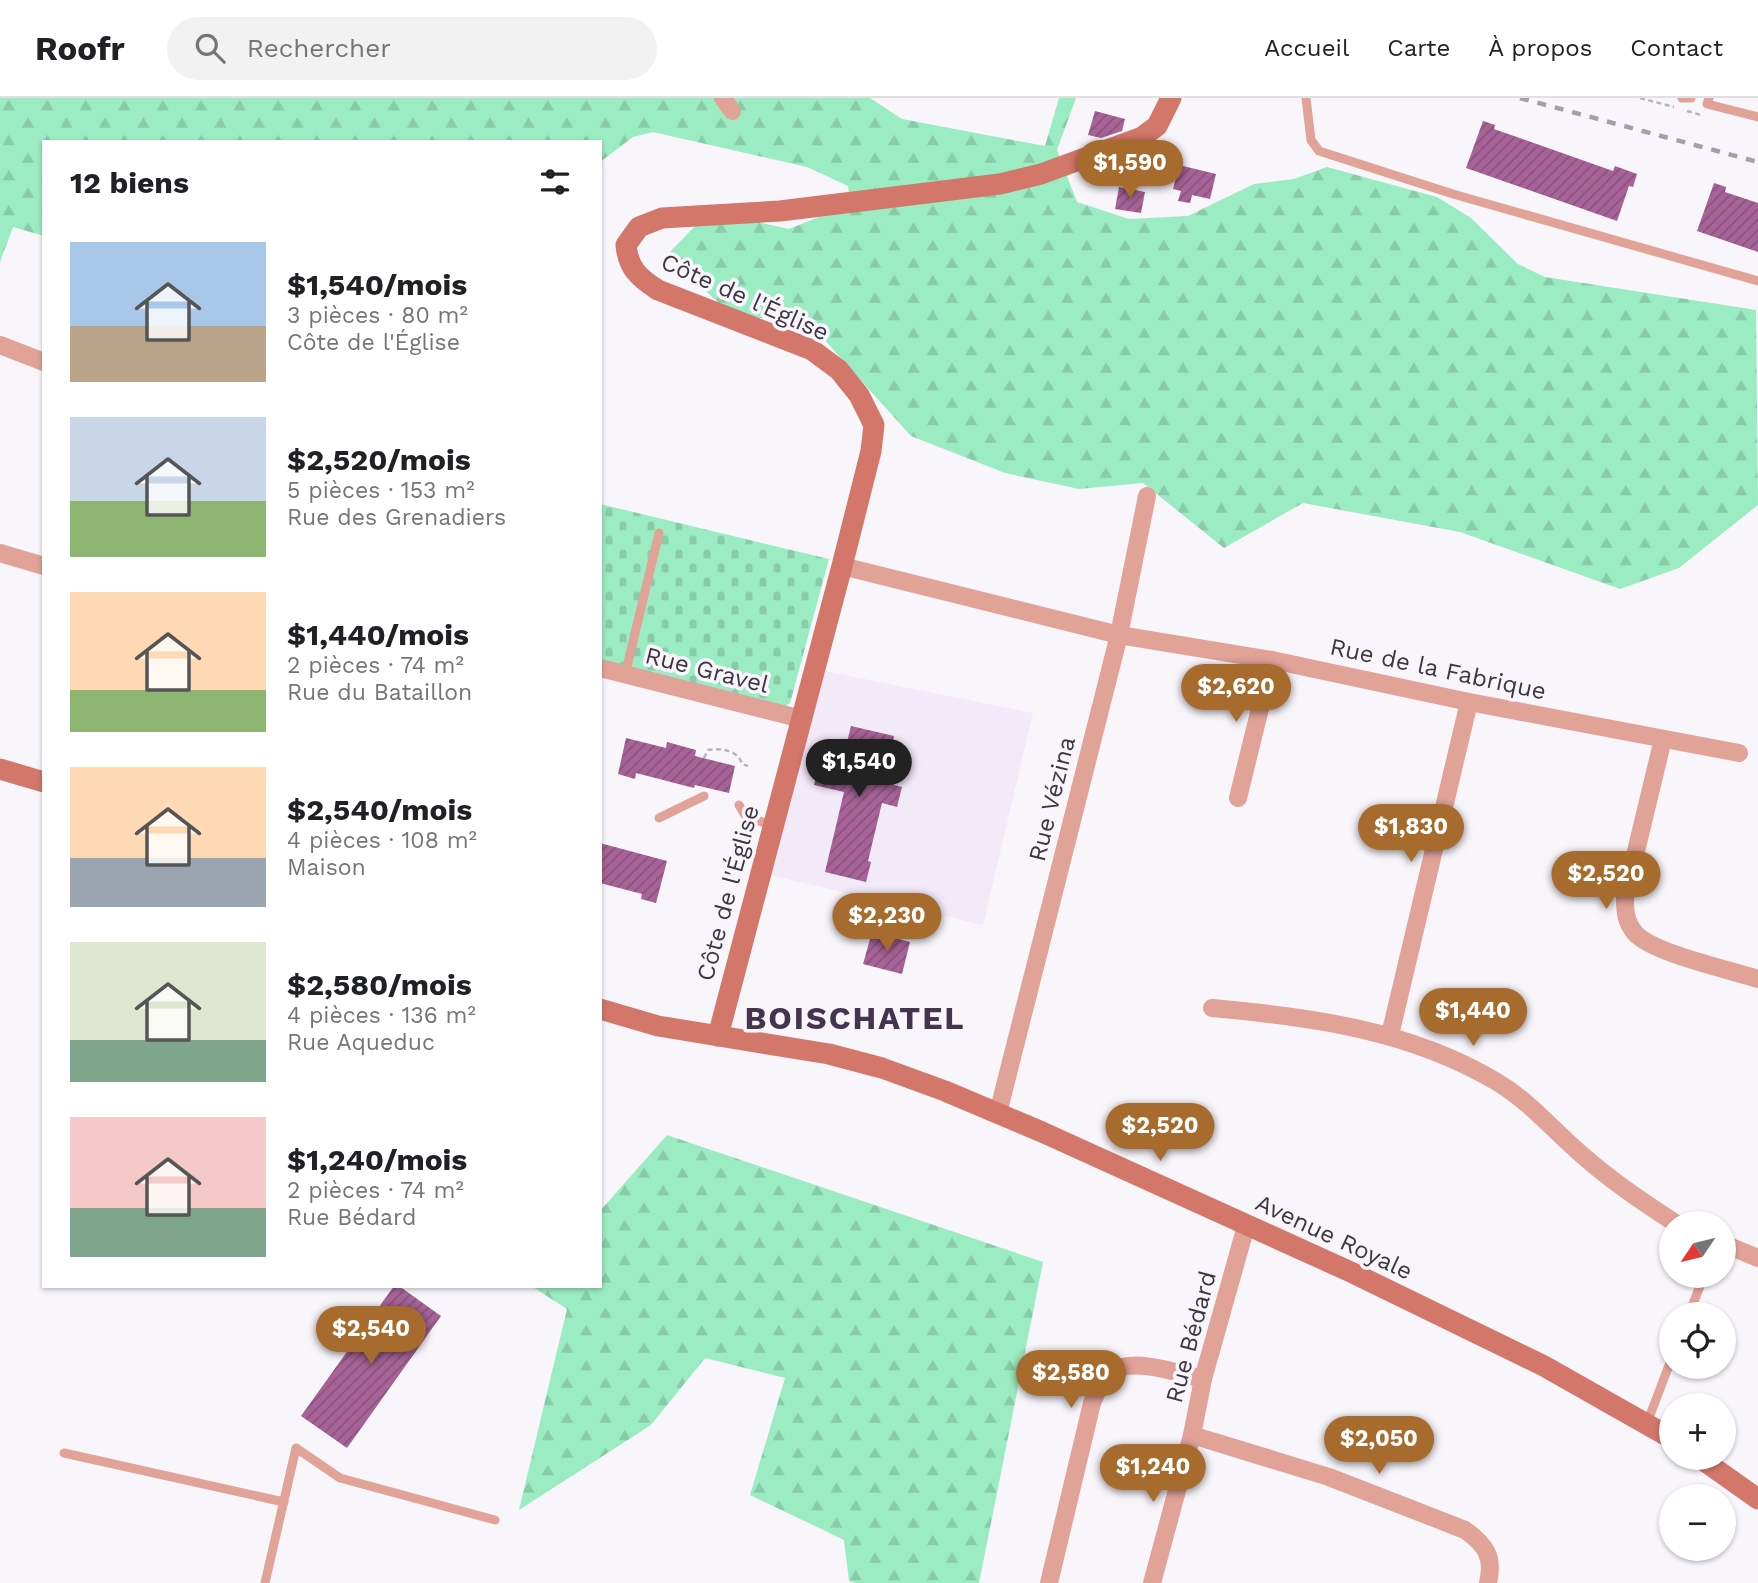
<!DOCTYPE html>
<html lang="fr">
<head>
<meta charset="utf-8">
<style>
	body { margin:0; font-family:"Work Sans",sans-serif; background:#f2f2f2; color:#202124; height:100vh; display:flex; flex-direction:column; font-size:26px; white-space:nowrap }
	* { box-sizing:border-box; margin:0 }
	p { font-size:23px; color:#757577 }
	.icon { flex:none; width:38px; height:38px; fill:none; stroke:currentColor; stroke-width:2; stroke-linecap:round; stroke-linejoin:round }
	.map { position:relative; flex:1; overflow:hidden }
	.sheet { position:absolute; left:42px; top:42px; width:560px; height:1148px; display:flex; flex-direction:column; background:#fff; border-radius:0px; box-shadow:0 2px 5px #0004 }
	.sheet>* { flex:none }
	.needle { width:46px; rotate:235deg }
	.buttons { position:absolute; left:1659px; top:1113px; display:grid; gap:14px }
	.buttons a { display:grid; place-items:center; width:77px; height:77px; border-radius:50%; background:#fff; box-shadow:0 2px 5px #0004; font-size:35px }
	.price { position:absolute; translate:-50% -60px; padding:0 16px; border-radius:24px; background:#a76c2d; color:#fff; font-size:23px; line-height:46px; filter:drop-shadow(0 2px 4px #0008) }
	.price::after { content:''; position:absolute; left:50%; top:42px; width:21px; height:16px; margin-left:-10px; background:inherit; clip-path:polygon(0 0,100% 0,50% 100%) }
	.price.on { background:#222; color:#fff }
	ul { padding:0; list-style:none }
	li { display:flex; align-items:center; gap:21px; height:175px; padding:0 28px }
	li span { display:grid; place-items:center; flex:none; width:196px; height:140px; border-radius:0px; color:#555 }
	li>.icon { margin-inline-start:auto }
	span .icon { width:84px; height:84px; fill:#fffc; stroke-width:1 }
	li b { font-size:30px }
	h2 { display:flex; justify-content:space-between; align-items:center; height:84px; padding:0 28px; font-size:30px }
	header { display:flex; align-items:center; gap:42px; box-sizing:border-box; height:98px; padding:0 35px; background:#fff; border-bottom:2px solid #e0e0e0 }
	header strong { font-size:33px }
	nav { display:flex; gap:38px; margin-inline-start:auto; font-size:24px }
	.search { width:490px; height:63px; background:#f2f2f2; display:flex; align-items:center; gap:18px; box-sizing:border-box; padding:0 24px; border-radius:38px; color:#757577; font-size:26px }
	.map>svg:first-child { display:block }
</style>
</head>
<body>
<header>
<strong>Roofr</strong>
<div class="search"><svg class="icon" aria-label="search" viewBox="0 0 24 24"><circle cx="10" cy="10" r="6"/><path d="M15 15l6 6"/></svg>Rechercher</div>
<nav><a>Accueil</a><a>Carte</a><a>À propos</a><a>Contact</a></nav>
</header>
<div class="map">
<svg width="1758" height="1485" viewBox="0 0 1758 1485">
	<defs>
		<pattern id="forest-firs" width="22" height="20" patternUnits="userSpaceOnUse" patternTransform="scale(1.75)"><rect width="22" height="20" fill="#9becc2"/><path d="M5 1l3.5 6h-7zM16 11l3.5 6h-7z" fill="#87cba8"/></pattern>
		<pattern id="cemetery-stones" width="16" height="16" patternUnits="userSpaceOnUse" patternTransform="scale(1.75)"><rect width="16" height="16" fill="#9becc2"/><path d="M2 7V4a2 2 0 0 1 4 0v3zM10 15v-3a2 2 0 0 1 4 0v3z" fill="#87cba8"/></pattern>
		<pattern id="building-hatch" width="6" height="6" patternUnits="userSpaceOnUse" patternTransform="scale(1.75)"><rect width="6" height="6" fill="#a76397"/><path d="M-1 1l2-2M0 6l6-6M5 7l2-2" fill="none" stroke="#89527d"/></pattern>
	</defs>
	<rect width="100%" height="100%" fill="#f8f5fb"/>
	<path fill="#f3eaf9" d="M815,571L1033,615L983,827L761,775Z"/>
	<g fill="url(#forest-firs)">
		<path d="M0,0H870L902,21L1045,48L1059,0H1076L1057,52L1077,104L1129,121L1188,118L1254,86L1294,81L1327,69L1437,99L1471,120L1518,166L1545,179L1756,212L1758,407L1679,470L1620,491L1460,434L1303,405L1224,450L1143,385L1079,391L1005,375L911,338L821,238L793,220H736L666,158L697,126L721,116L789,131L824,117L849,95L848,88L807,69L653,34L633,39L600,64V44H44V138L13,129L0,164Z"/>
		<path d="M667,1037L1043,1164L979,1485H855L849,1483L844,1442L750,1397L785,1280L705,1260L651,1327L519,1412L567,1211L533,1189L600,1188V1113Z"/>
	</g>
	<path fill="url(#cemetery-stones)" d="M600,406L829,461L790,605L779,613L600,561Z"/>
	<g fill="url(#building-hatch)">
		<path d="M1095,13L1125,21L1122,33L1101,40L1088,37Z"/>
		<path d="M1483,23L1495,27L1494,31L1613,73L1615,68L1637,76L1633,89L1629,88L1617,123L1466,70Z"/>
		<path d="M1179,67L1216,76L1210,101L1192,97L1190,105L1178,103L1181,93L1173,91Z"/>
		<path d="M1714,85L1726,89L1725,94L1758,105V154L1697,133Z"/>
		<path d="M1119,89L1145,94L1141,115L1115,111Z"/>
		<path d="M851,628L894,638L887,668L897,670L894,687L902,689L897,709L882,705L868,763L871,764L866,784L825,774L844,694L814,687L818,670L826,671L830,652L844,656Z"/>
		<path d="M626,640L666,650L667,644L696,652L695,658L735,668L729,695L695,687L694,690L636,675L635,681L618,676Z"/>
		<path d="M600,745L667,763L656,805L641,801L642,796L600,785Z"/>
		<path d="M872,834L910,844L902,876L863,866Z"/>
		<path d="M394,1188H399L441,1218L347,1350L301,1318Z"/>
	</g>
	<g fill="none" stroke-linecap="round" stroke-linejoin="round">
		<g stroke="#b8b4bc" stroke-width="2.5" stroke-dasharray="5 3.5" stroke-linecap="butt">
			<path d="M1640,0L1674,9"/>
			<path d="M1687,13L1701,17"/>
			<path d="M704,660L708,652C721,650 738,652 742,666L748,668"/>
		</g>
		<g stroke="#e1a298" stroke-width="9">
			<path d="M1306,0L1311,42L1319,53L1453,96L1758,183"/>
			<path d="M1682,0H1691"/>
			<path d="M1709,0L1707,6L1758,19"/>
			<path d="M625,577L659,435"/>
			<path d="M739,707L746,719L772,727"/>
			<path d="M659,720L704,698"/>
			<path d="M1689,1216L1704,1178"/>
			<path d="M1647,1325L1671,1262"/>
			<path d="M64,1355L284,1404"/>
			<path d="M265,1485L296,1350L340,1380L495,1422"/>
		</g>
		<g stroke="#e1a298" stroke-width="18">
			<path d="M723,0L732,13"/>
			<path d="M0,247L44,264"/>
			<path d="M0,455L44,468"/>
			<path d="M842,468L1119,537L1272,562L1469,604L1739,655"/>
			<path d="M600,570L802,621"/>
			<path d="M1663,641L1625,799C1625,812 1625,823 1635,835C1652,855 1730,872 1758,881"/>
			<path d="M1238,700L1272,562"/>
			<path d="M1212,910C1311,919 1410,932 1497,984C1529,1003 1553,1032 1581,1056C1610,1082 1643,1104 1675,1125"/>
			<path d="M1390,937L1469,604"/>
			<path d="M998,1015L1119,537L1147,398"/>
			<path d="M1724,1146L1758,1160"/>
			<path d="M1192,1337L1329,1379L1465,1432C1486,1447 1494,1459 1488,1485"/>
			<path d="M1049,1485L1092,1305C1097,1294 1102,1280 1113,1273C1135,1259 1180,1276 1203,1281"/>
			<path d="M1152,1485L1192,1337L1203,1281L1246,1128"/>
		</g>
		<g stroke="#d27769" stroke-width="21">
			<path d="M0,671L44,684"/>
			<path d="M600,911L658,928L829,956L882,970L945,993L1042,1034L1353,1175L1544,1268L1671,1340"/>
			<path d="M718,938L842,468L871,353L874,327L859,297L839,272L812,252L658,192C639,180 628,170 626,147L639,129L662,120L780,113L1000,86L1041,76L1142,39L1157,28L1171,0"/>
			<path d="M1700,1360L1758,1401"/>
		</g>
		<path stroke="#a49fa8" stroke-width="4.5" stroke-dasharray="9 9" stroke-linecap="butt" d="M1520,0L1758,64"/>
	</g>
	<g text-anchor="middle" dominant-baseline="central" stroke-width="7" stroke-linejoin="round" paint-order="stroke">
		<g font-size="24" fill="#3e3743" stroke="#f8f5fb">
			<text transform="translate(745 199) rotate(24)">Côte de l'Église</text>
			<text transform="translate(1438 571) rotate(12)">Rue de la Fabrique</text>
			<text transform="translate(707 572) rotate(14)">Rue Gravel</text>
			<text transform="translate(1052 701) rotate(-76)">Rue Vézina</text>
			<text transform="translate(728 795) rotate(-75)">Côte de l'Église</text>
			<text transform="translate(1334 1139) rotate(25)">Avenue Royale</text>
			<text transform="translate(1191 1239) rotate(-75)">Rue Bédard</text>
		</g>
		<g font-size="32" font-weight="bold" letter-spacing="2" fill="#44354e" stroke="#f8f5fb">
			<text x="855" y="920">BOISCHATEL</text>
		</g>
	</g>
</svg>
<div class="buttons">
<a><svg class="needle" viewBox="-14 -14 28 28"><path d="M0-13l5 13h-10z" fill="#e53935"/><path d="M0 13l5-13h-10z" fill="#757577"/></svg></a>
<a><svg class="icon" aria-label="locate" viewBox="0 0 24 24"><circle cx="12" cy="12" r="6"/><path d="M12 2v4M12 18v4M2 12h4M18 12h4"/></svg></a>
<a>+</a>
<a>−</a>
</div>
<b class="price" style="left:1130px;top:102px">$1,590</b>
<b class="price" style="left:1236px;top:626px">$2,620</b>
<b class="price on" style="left:859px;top:701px">$1,540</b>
<b class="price" style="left:1411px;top:766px">$1,830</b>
<b class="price" style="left:1606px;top:813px">$2,520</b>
<b class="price" style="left:887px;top:855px">$2,230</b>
<b class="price" style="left:1473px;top:950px">$1,440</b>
<b class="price" style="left:1160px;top:1065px">$2,520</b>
<b class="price" style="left:371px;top:1268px">$2,540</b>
<b class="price" style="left:1071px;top:1312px">$2,580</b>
<b class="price" style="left:1379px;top:1378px">$2,050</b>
<b class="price" style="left:1153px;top:1406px">$1,240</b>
<section class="sheet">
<h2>12 biens<svg class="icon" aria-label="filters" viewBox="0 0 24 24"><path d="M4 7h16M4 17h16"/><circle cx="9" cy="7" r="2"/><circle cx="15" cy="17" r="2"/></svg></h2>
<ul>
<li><span style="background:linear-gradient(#a9c7e8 60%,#b9a48a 0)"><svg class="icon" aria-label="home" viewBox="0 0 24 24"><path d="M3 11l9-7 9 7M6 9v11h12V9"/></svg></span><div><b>$1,540/mois</b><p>3 pièces · 80 m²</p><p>Côte de l'Église</p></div></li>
<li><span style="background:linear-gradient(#c9d6e8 60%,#8fb573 0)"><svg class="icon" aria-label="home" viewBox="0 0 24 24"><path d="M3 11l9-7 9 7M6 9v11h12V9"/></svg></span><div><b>$2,520/mois</b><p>5 pièces · 153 m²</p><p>Rue des Grenadiers</p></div></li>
<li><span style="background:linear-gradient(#ffd9b3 70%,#8fb573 0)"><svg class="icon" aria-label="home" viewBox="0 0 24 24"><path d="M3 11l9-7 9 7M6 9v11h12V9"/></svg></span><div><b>$1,440/mois</b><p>2 pièces · 74 m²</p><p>Rue du Bataillon</p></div></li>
<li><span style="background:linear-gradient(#ffd9b3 65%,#9aa5b1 0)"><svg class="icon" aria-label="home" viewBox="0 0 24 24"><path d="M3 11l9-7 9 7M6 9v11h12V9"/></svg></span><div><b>$2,540/mois</b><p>4 pièces · 108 m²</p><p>Maison</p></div></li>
<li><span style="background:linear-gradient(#dfe7d0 70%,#7fa58c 0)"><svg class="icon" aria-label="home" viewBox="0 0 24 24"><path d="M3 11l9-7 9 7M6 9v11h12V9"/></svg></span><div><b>$2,580/mois</b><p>4 pièces · 136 m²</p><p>Rue Aqueduc</p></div></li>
<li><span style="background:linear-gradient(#f6c9c9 65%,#7fa58c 0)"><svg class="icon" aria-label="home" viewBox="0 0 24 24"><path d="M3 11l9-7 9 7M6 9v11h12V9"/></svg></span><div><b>$1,240/mois</b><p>2 pièces · 74 m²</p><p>Rue Bédard</p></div></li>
</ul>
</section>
</div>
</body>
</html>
